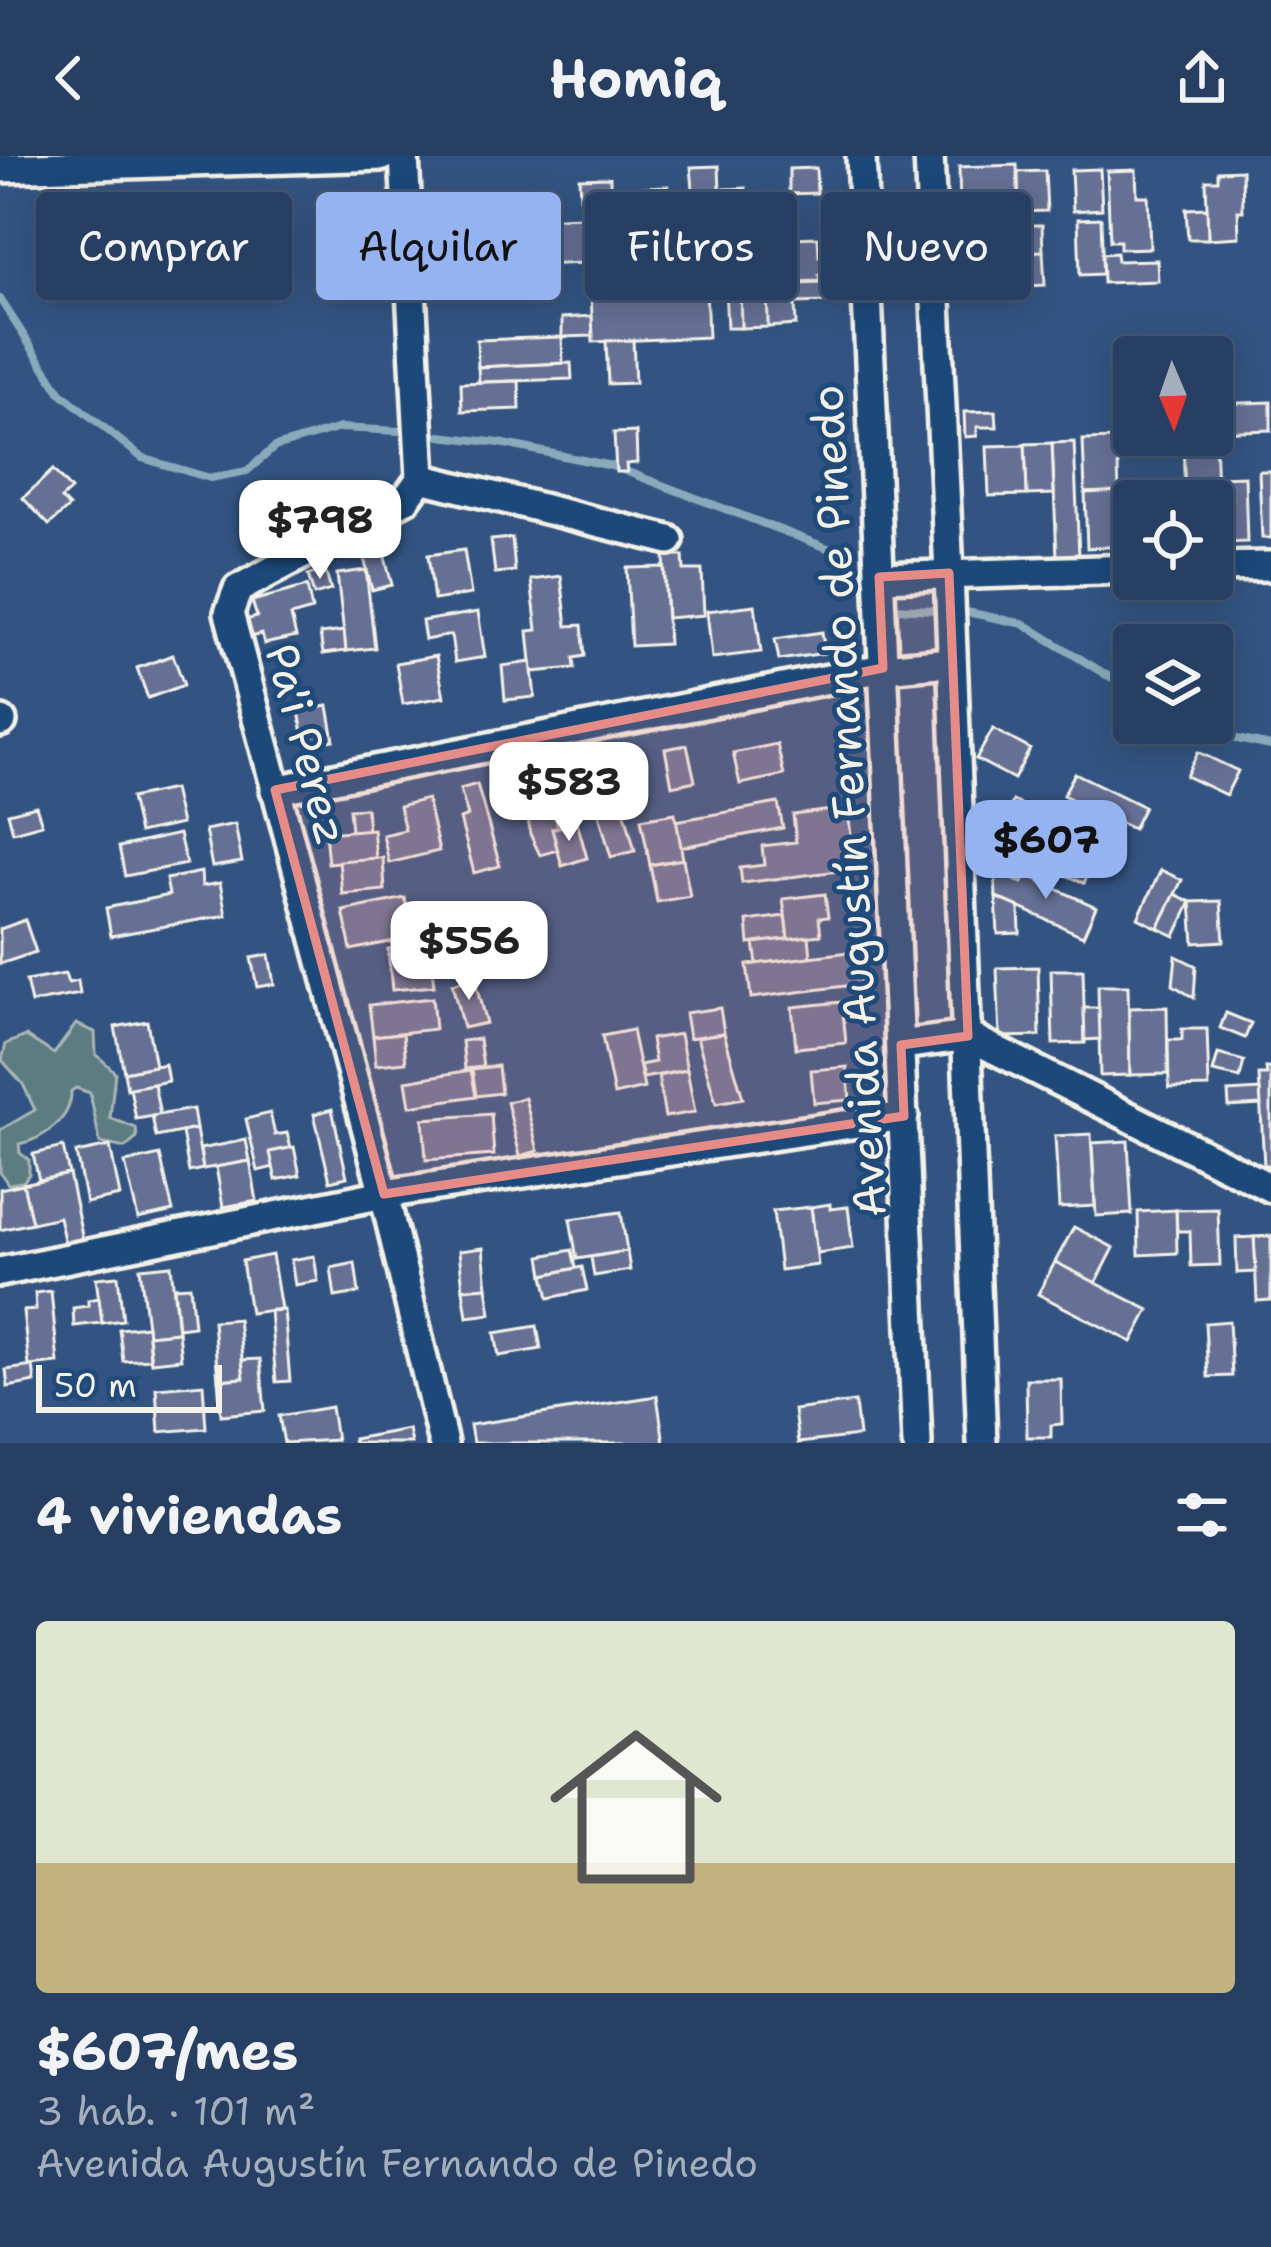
<!DOCTYPE html>
<html lang="es">
<head>
<meta charset="utf-8">
<style>
	body { margin:0; font-family:"Shantell Sans",sans-serif; background:#2e4668; color:#f1f3f6; height:100vh; display:flex; flex-direction:column; font-size:45px; white-space:nowrap }
	* { box-sizing:border-box; margin:0 }
	p { font-size:39px; color:#a4afbe }
	.icon { flex:none; width:66px; height:66px; fill:none; stroke:currentColor; stroke-width:2; stroke-linecap:round; stroke-linejoin:round }
	.map { position:relative; height:1287px; overflow:hidden }
	.drawer { display:flex; flex-direction:column; background:#263f62; flex:1 }
	.drawer>* { flex:none }
	.top-card { position:absolute; left:36px; top:36px; width:1200px; height:108px; display:flex; gap:24px }
	.needle { width:78px; rotate:178deg }
	.fabs { position:absolute; left:1113px; top:180px; display:grid; gap:24px }
	.fabs a { display:grid; place-items:center; width:120px; height:120px; border-radius:12px; background:#263f62; box-shadow:0 6px 30px #0003,0 0 0 3px #425877; font-size:60px }
	.scale { position:absolute; left:36px; bottom:30px; width:186px; box-sizing:border-box; padding-left:12px; border:6px solid #f4f1e8; border-top:0; font-size:33px; line-height:42px; white-space:nowrap; color:#f4f1e8; -webkit-text-stroke:9px #1f4a7a; paint-order:stroke }
	.price { position:absolute; translate:-50% -102px; padding:0 27px; border-radius:24px; background:#fff; color:#222; font-size:39px; line-height:78px; filter:drop-shadow(0 3px 6px #0008) }
	.price::after { content:''; position:absolute; left:50%; top:72px; width:36px; height:27px; margin-left:-18px; background:inherit; clip-path:polygon(0 0,100% 0,50% 100%) }
	.price.current { background:#95b2f1; color:#111 }
	ul { padding:0; list-style:none }
	li { display:grid; align-content:center; gap:24px; height:636px; padding:0 36px }
	li span { display:grid; place-items:center; height:372px; border-radius:12px; color:#555 }
	li>.icon { margin-inline-start:auto }
	span .icon { width:216px; height:216px; fill:#fffc; stroke-width:1 }
	li b { font-size:51px }
	h2 { display:flex; justify-content:space-between; align-items:center; height:144px; padding:0 36px; font-size:51px }
	.tag { padding:0 42px; border-radius:12px; background:#263f62; box-shadow:0 6px 30px #0003,0 0 0 3px #425877; font-size:42px; line-height:108px }
	.tag.current { background:#95b2f1; color:#111 }
	header { display:flex; justify-content:space-between; align-items:center; height:156px; padding:0 36px; background:#263f62; font-size:54px; font-weight:700 }
	.map>svg:first-child { display:block }
</style>
</head>
<body>
<header><svg class="icon" aria-label="back" viewBox="0 0 24 24"><path d="M15 5l-7 7 7 7"/></svg>Homiq<svg class="icon" aria-label="share" viewBox="0 0 24 24"><path d="M12 15V3M7 8l5-5 5 5M5 13v7h14v-7"/></svg></header>
<div class="map">
<svg width="1271" height="1287" viewBox="0 0 1271 1287">
	<rect width="100%" height="100%" fill="#335482"/>
	<filter id="ink" filterUnits="userSpaceOnUse"><feTurbulence type="fractalNoise" baseFrequency=".00833" numOctaves="2"/><feDisplacementMap in="SourceGraphic" scale="24" xChannelSelector="R" yChannelSelector="G"/><feConvolveMatrix kernelMatrix="1 2 1 2 8 2 1 2 1" color-interpolation-filters="sRGB"/></filter>
	<g filter="url(#ink)">
		<path fill="#5d7c81" stroke="#a8b6b4" stroke-width="3" d="M76,868L95,876L96,898L115,916L110,962L136,972L137,982L125,992L100,987L90,937L76,932L71,935C72,962 45,983 19,988L20,997L29,1004V1018L23,1026L8,1028L0,1016V974L35,954L23,928L2,904L6,888L26,880L54,898Z"/>
		<g fill="none" stroke-linecap="round" stroke-linejoin="round">
			<g stroke="#89aabb" stroke-width="8">
				<path d="M0,143L61,237L142,302L210,322L247,315L275,291L340,272L399,275"/>
				<path d="M440,280L500,287L612,310L838,396L866,426L867,434"/>
				<path d="M894,452L934,454"/>
				<path d="M962,455L1024,468L1134,536"/>
				<path d="M1186,567L1203,576L1271,590"/>
			</g>
		</g>
		<g fill="#666f95" stroke="#f4f1e8" stroke-width="3">
			<path d="M1017,9L1019,56L960,58L959,11Z"/>
			<path d="M719,10L722,88L698,89L691,11Z"/>
			<path d="M816,12L817,37L789,38V13Z"/>
			<path d="M1100,13L1102,53L1073,55L1071,14Z"/>
			<path d="M1136,14L1137,40H1148L1150,92L1120,93V85H1110L1107,15Z"/>
			<path d="M1242,14L1243,55H1238L1239,81L1208,83L1206,24H1218V15Z"/>
			<path d="M1045,15L1047,55L1019,56L1018,16Z"/>
			<path d="M610,21L611,74L582,76L579,22Z"/>
			<path d="M668,30L672,132L648,134L644,31Z"/>
			<path d="M746,32L748,88L725,90L723,33Z"/>
			<path d="M511,33L512,38H532L534,81L513,83V74L493,75L491,34Z"/>
			<path d="M789,38L792,104L767,106L765,39Z"/>
			<path d="M1207,52L1208,83H1188L1186,53Z"/>
			<path d="M1014,56L1016,92L967,94L965,58Z"/>
			<path d="M581,61L583,107L540,109L538,63Z"/>
			<path d="M1101,62L1103,118L1080,119L1078,63Z"/>
			<path d="M1026,69H1042L1043,95L1027,96Z"/>
			<path d="M622,74L624,135L584,136L582,76Z"/>
			<path d="M818,81L819,100L830,99L831,118L819,119L820,125L767,127L765,106L792,104L791,82Z"/>
			<path d="M688,84L689,107L671,108L670,85Z"/>
			<path d="M1043,95L1045,129L1027,130L1026,96Z"/>
			<path d="M1116,97L1117,105L1157,104L1158,125L1103,127L1102,98Z"/>
			<path d="M1014,105L1015,130L966,132L965,107Z"/>
			<path d="M825,127L826,146L795,147L796,169L768,171L767,129Z"/>
			<path d="M767,129L768,171L741,172L739,130Z"/>
			<path d="M706,131L708,181L593,186L591,136Z"/>
			<path d="M725,131H740L741,172H727Z"/>
			<path d="M592,160L593,180L562,181V162Z"/>
			<path d="M562,181L563,207L478,211L477,184Z"/>
			<path d="M633,184L635,227L608,228L606,185Z"/>
			<path d="M571,207L572,223L479,226L478,211Z"/>
			<path d="M519,225L520,253L462,255L461,227Z"/>
			<path d="M1271,246V274L1212,276V248Z"/>
			<path d="M996,255L997,271H977V280L965,281L964,256Z"/>
			<path d="M636,276L637,307L626,308L627,316H616L614,277Z"/>
			<path d="M1117,283L1119,336L1085,337L1083,284Z"/>
			<path d="M1215,283L1219,382H1212V345H1185L1183,284Z"/>
			<path d="M1074,286L1079,400L1057,401L1052,287Z"/>
			<path d="M1052,287L1054,338L1027,339L1025,288Z"/>
			<path d="M1025,289L1027,339L989,340L987,290Z"/>
			<path d="M53,314L71,334L61,343L69,351L49,369L23,342Z"/>
			<path d="M1259,315H1271V382H1262Z"/>
			<path d="M1245,320L1247,386L1219,387L1216,321Z"/>
			<path d="M1125,335L1127,390L1087,392L1085,337Z"/>
			<path d="M512,382L515,415L495,417L491,384Z"/>
			<path d="M381,385L392,429L372,434L361,390Z"/>
			<path d="M464,394L471,438L434,444L428,399Z"/>
			<path d="M664,400H683L684,414H702L704,459L667,462Z"/>
			<path d="M664,411L668,488L631,490L627,412Z"/>
			<path d="M325,414L331,434L314,439L308,419Z"/>
			<path d="M366,414L375,492L346,495L337,418Z"/>
			<path d="M561,420L567,470L582,469L585,500L574,502L575,512L532,516L528,475L537,474L531,424Z"/>
			<path d="M307,430L312,454L291,460L296,481L264,488L262,478L250,481L245,464L257,461L252,445Z"/>
			<path d="M755,449L761,496L712,502L707,455Z"/>
			<path d="M478,456L485,501L455,506L451,479L425,484L422,465Z"/>
			<path d="M344,475L346,495L323,498L320,478Z"/>
			<path d="M822,476L825,497L779,504L775,483Z"/>
			<path d="M173,499L184,529L148,542L137,512Z"/>
			<path d="M436,500L444,541L403,548L396,507Z"/>
			<path d="M531,506L535,541L505,544L502,510Z"/>
			<path d="M328,550L334,584L305,589L299,555Z"/>
			<path d="M993,573L1030,593L1014,623L976,603Z"/>
			<path d="M777,588L784,619L740,628L733,597Z"/>
			<path d="M687,589L695,625L672,630L665,593Z"/>
			<path d="M1198,596L1238,615L1226,639L1186,620Z"/>
			<path d="M542,608L558,672L552,673L558,694L540,699L530,678L522,612Z"/>
			<path d="M564,611L575,657L555,662L544,616Z"/>
			<path d="M1075,617L1144,651L1133,673L1063,639Z"/>
			<path d="M477,628L500,710L474,717L460,663L468,660L460,633Z"/>
			<path d="M173,633L181,668L139,677L131,642Z"/>
			<path d="M620,638L635,695L611,701L595,644Z"/>
			<path d="M427,643L439,695L389,707L383,679L405,674L399,650Z"/>
			<path d="M1013,645L1052,663L1045,678L1059,684L1068,670L1104,684L1084,727L994,687Z"/>
			<path d="M778,647L783,672L681,691L676,665Z"/>
			<path d="M36,650L42,668L13,676L8,657Z"/>
			<path d="M366,652L368,674L351,675L349,653Z"/>
			<path d="M840,653L841,656L848,655L855,713L742,727L740,712L764,709L762,690L796,686L793,659Z"/>
			<path d="M675,657L683,703L650,709L641,663Z"/>
			<path d="M577,666L587,702L562,710L552,673Z"/>
			<path d="M235,668L242,706L212,711L205,674Z"/>
			<path d="M373,673L376,702L328,707L325,677Z"/>
			<path d="M179,678L186,708L125,720L119,691Z"/>
			<path d="M376,702H383L385,734L342,738L339,705Z"/>
			<path d="M683,703L690,740L657,746L650,709Z"/>
			<path d="M1161,714L1182,724L1158,772L1138,762Z"/>
			<path d="M201,716L202,730L220,727L226,759L111,780L106,752L169,739L166,723Z"/>
			<path d="M995,716L1022,727L1026,719L1096,751L1083,780L996,741Z"/>
			<path d="M825,738L828,761L819,762L821,779L788,783L783,743Z"/>
			<path d="M1175,738L1191,746L1175,780L1158,772Z"/>
			<path d="M996,741L1019,751L1020,777L998,778Z"/>
			<path d="M405,742L413,781L351,794L343,755Z"/>
			<path d="M1221,745L1224,785L1194,787L1191,746Z"/>
			<path d="M785,760L788,783L749,788L747,765Z"/>
			<path d="M25,764L36,796L0,808V773Z"/>
			<path d="M809,780L811,801L757,808L754,787Z"/>
			<path d="M429,788L434,830L392,834L388,793Z"/>
			<path d="M857,795L861,828L751,842L747,809Z"/>
			<path d="M269,799L274,828L257,831L251,802Z"/>
			<path d="M1176,800L1196,810L1194,842L1173,829Z"/>
			<path d="M1038,811L1040,880L1000,881L997,812Z"/>
			<path d="M1051,814H1083L1085,887L1053,888Z"/>
			<path d="M65,818L68,827L78,825L80,838L31,847L26,825Z"/>
			<path d="M474,822L486,867L463,872L452,828Z"/>
			<path d="M1098,830H1128L1130,919L1100,920Z"/>
			<path d="M432,842L435,873L373,880L369,849Z"/>
			<path d="M842,846L846,887L796,892L792,851Z"/>
			<path d="M1167,851L1168,918L1130,919L1129,852Z"/>
			<path d="M720,852L724,877L689,882L685,857Z"/>
			<path d="M1084,852H1099L1100,883L1085,884Z"/>
			<path d="M1226,857L1251,867L1245,882L1220,872Z"/>
			<path d="M147,865L155,910L124,916L115,871Z"/>
			<path d="M1182,873H1207L1209,931L1169,932L1168,884H1182Z"/>
			<path d="M632,874L644,932L614,939L602,880Z"/>
			<path d="M403,877L406,906L376,909L373,880Z"/>
			<path d="M724,877L743,942L716,947L697,881Z"/>
			<path d="M680,878L687,914L643,922L640,909L655,906L651,883Z"/>
			<path d="M479,883L483,911L465,913L462,885Z"/>
			<path d="M1218,898L1244,905L1240,922L1213,916Z"/>
			<path d="M165,908L168,925L127,933L124,916Z"/>
			<path d="M498,910L501,937L476,940L472,913Z"/>
			<path d="M847,911L850,944L814,947L811,914Z"/>
			<path d="M1266,912H1271V1009H1264L1259,919H1267Z"/>
			<path d="M471,914L476,940L410,950L406,925Z"/>
			<path d="M687,914L695,956L665,961L658,920Z"/>
			<path d="M154,928L160,959L136,963L130,932Z"/>
			<path d="M1260,934L1261,949L1229,951L1228,936Z"/>
			<path d="M525,942L538,995L520,1000L507,946Z"/>
			<path d="M193,953L196,973L156,981L152,960Z"/>
			<path d="M332,953L347,1021L330,1025L314,958Z"/>
			<path d="M270,957L275,979L287,977L291,992L270,996L274,1011L258,1015L246,963Z"/>
			<path d="M491,958L494,999L426,1004L423,963Z"/>
			<path d="M196,973L203,1013L189,1016L182,976Z"/>
			<path d="M1091,978L1095,1050L1059,1052L1055,980Z"/>
			<path d="M246,984L250,1005L203,1013L200,993Z"/>
			<path d="M1128,985L1132,1058L1096,1060L1092,987Z"/>
			<path d="M110,990L120,1040L86,1047L76,997Z"/>
			<path d="M63,991L69,1018L39,1024L33,998Z"/>
			<path d="M294,991L300,1019L276,1024L270,996Z"/>
			<path d="M160,999L173,1055L138,1063L125,1007Z"/>
			<path d="M250,1005L257,1045L223,1051L216,1011Z"/>
			<path d="M69,1018L83,1084L65,1088L59,1061L32,1067L23,1028Z"/>
			<path d="M23,1028L32,1067L0,1074V1033Z"/>
			<path d="M830,1048V1053L848,1051L853,1092L817,1097L811,1051Z"/>
			<path d="M811,1051L818,1109L780,1114L773,1055Z"/>
			<path d="M1218,1053L1220,1109L1191,1110L1190,1075H1177L1176,1054Z"/>
			<path d="M1176,1054L1177,1097L1139,1099L1138,1056Z"/>
			<path d="M621,1056L627,1095L577,1103L570,1063Z"/>
			<path d="M1074,1071L1114,1092L1096,1127L1055,1106Z"/>
			<path d="M1271,1080V1144L1257,1145L1254,1081Z"/>
			<path d="M1254,1081L1256,1116L1237,1117L1236,1082Z"/>
			<path d="M483,1092L487,1131L463,1133L459,1095Z"/>
			<path d="M572,1094L576,1112L544,1119L541,1100Z"/>
			<path d="M627,1095L630,1114L594,1120L591,1101Z"/>
			<path d="M272,1099L281,1153L250,1157L242,1105Z"/>
			<path d="M314,1100L318,1125L295,1129L291,1104Z"/>
			<path d="M1055,1106L1149,1154L1132,1186L1038,1138Z"/>
			<path d="M355,1107L359,1137L335,1141L331,1112Z"/>
			<path d="M171,1109L178,1176L148,1179L140,1112Z"/>
			<path d="M582,1111L587,1134L549,1142L544,1119Z"/>
			<path d="M118,1120L123,1164L102,1167L96,1122Z"/>
			<path d="M190,1130L194,1170L178,1172L174,1131Z"/>
			<path d="M487,1131L491,1158L467,1161L463,1133Z"/>
			<path d="M51,1135L58,1207L29,1210L23,1155L36,1154L35,1137Z"/>
			<path d="M99,1142L102,1167L74,1170L73,1152L88,1150V1144Z"/>
			<path d="M284,1154L290,1225L276,1226L270,1155Z"/>
			<path d="M238,1163L244,1222L218,1224L213,1165Z"/>
			<path d="M1229,1165L1232,1220L1208,1221L1205,1167Z"/>
			<path d="M147,1170L150,1203L123,1205L119,1173Z"/>
			<path d="M537,1170L541,1193L499,1200L495,1177Z"/>
			<path d="M178,1176L181,1203L151,1206L148,1179Z"/>
			<path d="M260,1203L265,1255L221,1259L218,1224L244,1222L242,1204Z"/>
			<path d="M33,1210L35,1226L8,1231L6,1214Z"/>
			<path d="M1026,1223H1061L1062,1268L1051,1269V1281H1027Z"/>
			<path d="M203,1228L206,1272L159,1276L156,1232Z"/>
			<path d="M657,1240L664,1287H473L470,1269Z"/>
			<path d="M855,1246L859,1280L798,1287L794,1254Z"/>
			<path d="M331,1251L336,1284L284,1287L279,1260Z"/>
			<path d="M408,1273L411,1287H354L353,1283Z"/>
		</g>
		<g fill="none" stroke-linecap="round" stroke-linejoin="round">
			<defs>
				<g id="minor">
					<path d="M404,0L421,322L406,343L238,433L229,457L384,1038L443,1287"/>
					<path d="M861,0L917,1287"/>
					<path d="M929,0L949,417L982,1287"/>
					<path d="M0,12L383,0"/>
					<path d="M421,322L669,384"/>
					<path d="M1212,411L1271,410"/>
					<path d="M879,421L1134,413"/>
					<path d="M0,566L2,565"/>
					<path d="M275,634L883,512L950,506"/>
					<path d="M901,889L968,880L1271,1032"/>
					<path d="M0,1116L384,1038L904,960"/>
				</g>
			</defs>
			<use href="#minor" stroke="#f4f1e8" stroke-width="36"/>
			<use href="#minor" stroke="#1f4a7a" stroke-width="27"/>
		</g>
	</g>
	<path fill="#e58c88" fill-opacity="0.2" stroke="#e58c88" stroke-width="9" stroke-linejoin="round" d="M949,417L968,880L901,889L904,960L384,1038L275,634L883,512L879,421Z"/>
	<g text-anchor="middle" dominant-baseline="central" stroke-width="10" stroke-linejoin="round" paint-order="stroke">
		<g font-size="45" fill="#f4f1e8" stroke="#1f4a7a">
			<text transform="translate(307 588) rotate(75)">Pa'i Perez</text>
			<text transform="translate(848 645) rotate(-93)">Avenida Augustín Fernando de Pinedo</text>
		</g>
	</g>
</svg>
<div class="fabs">
<a><svg class="needle" viewBox="-14 -14 28 28"><path d="M0-13l5 13h-10z" fill="#e53935"/><path d="M0 13l5-13h-10z" fill="#a4afbe"/></svg></a>
<a><svg class="icon" aria-label="locate" viewBox="0 0 24 24"><circle cx="12" cy="12" r="6"/><path d="M12 2v4M12 18v4M2 12h4M18 12h4"/></svg></a>
<a><svg class="icon" aria-label="layers" viewBox="0 0 24 24"><path d="M12 4l9 5-9 5-9-5zM3 14l9 5 9-5"/></svg></a>
</div>
<div class="scale">50 m</div>
<b class="price" style="left:320px;top:426px">$798</b>
<b class="price" style="left:569px;top:688px">$583</b>
<b class="price current" style="left:1046px;top:746px">$607</b>
<b class="price" style="left:469px;top:847px">$556</b>
<div class="top-card">
<a class="tag">Comprar</a>
<a class="tag current">Alquilar</a>
<a class="tag">Filtros</a>
<a class="tag">Nuevo</a>
</div>
</div>
<section class="drawer">
<h2>4 viviendas<svg class="icon" aria-label="filters" viewBox="0 0 24 24"><path d="M4 7h16M4 17h16"/><circle cx="9" cy="7" r="2"/><circle cx="15" cy="17" r="2"/></svg></h2>
<ul>
<li><span style="background:linear-gradient(#dfe7d0 65%,#c2b280 0)"><svg class="icon" aria-label="home" viewBox="0 0 24 24"><path d="M3 11l9-7 9 7M6 9v11h12V9"/></svg></span><div><b>$607/mes</b><p>3 hab. · 101 m²</p><p>Avenida Augustín Fernando de Pinedo</p></div></li>
</ul>
</section>
</body>
</html>
